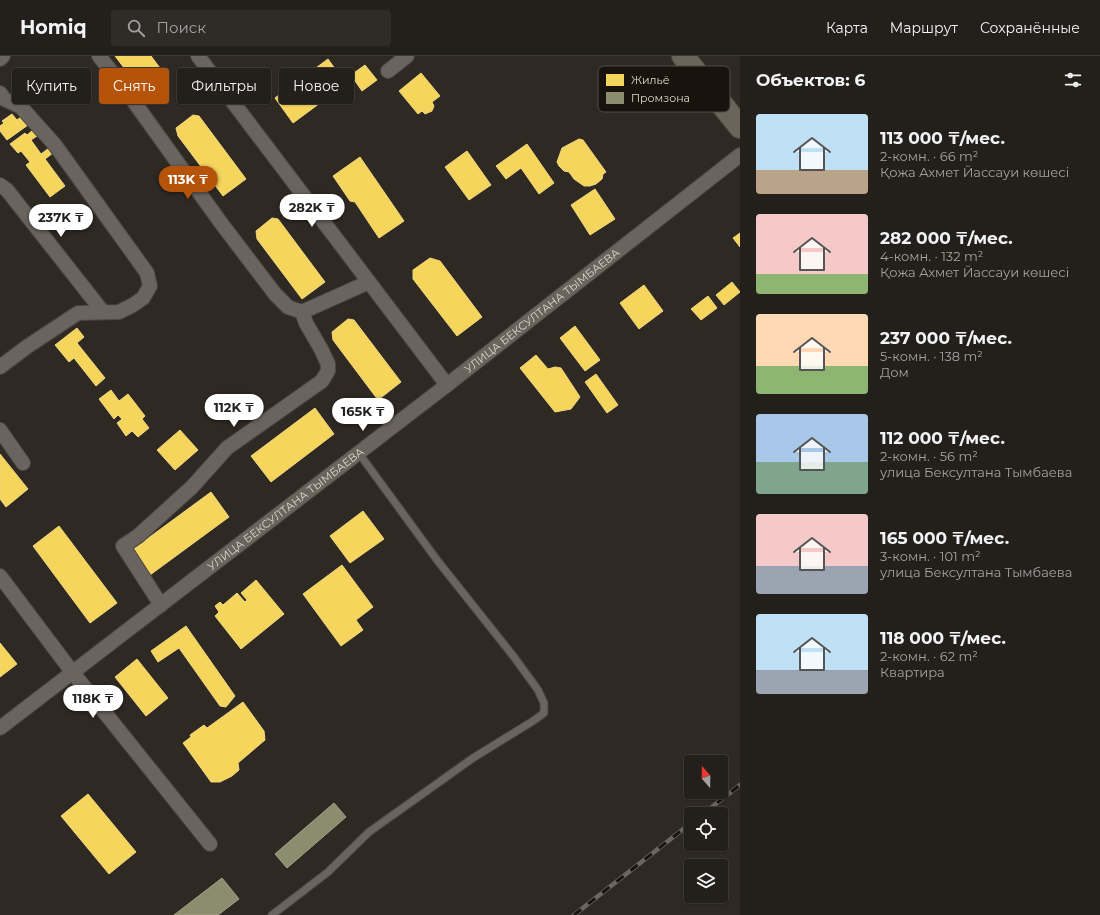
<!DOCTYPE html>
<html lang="ru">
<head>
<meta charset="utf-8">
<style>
	body { margin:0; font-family:Montserrat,sans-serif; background:#2f2c27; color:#f1f3f6; height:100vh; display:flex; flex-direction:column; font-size:15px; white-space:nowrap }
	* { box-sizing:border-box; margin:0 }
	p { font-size:13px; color:#a3a2a2 }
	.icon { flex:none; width:22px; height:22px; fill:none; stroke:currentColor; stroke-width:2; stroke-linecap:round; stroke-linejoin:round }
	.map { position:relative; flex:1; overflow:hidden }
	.details { display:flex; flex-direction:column; background:#231f1a; width:360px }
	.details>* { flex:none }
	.banner { position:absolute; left:12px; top:12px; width:380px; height:36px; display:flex; gap:8px }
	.needle { width:26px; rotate:340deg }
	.buttons { position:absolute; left:684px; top:699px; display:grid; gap:8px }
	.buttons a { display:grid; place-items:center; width:44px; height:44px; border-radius:4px; background:#231f1a; box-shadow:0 1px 3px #0004,0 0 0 1px #403d39; font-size:20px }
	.price { position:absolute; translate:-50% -34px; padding:0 9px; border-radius:14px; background:#fff; color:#222; font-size:13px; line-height:26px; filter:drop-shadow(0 1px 2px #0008) }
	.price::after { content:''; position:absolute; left:50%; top:24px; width:12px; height:9px; margin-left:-6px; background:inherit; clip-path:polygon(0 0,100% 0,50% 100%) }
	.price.on { background:#b45309; color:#fff }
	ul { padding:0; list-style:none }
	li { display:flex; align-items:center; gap:12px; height:100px; padding:0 16px }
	li span { display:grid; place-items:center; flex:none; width:112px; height:80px; border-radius:4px; color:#555 }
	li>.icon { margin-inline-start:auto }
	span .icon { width:48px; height:48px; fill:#fffc; stroke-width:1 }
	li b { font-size:17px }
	h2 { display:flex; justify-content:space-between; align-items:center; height:48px; padding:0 16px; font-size:17px }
	.chip { padding:0 14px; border-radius:4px; background:#231f1a; box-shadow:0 1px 3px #0004,0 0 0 1px #403d39; font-size:14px; line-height:36px }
	.chip.on { background:#b45309; color:#fff }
	header { display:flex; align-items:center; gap:24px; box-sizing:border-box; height:56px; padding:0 20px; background:#231f1a; border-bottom:1px solid #403d39 }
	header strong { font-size:19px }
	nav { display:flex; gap:22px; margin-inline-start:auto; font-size:14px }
	.search { width:280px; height:36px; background:#2f2c27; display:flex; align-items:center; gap:10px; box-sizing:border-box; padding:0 14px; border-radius:4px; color:#a3a2a2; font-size:15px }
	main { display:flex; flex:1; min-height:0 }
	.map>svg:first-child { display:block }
</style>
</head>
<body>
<header>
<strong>Homiq</strong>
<div class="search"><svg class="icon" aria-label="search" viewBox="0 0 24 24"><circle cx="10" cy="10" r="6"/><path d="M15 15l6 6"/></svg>Поиск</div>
<nav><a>Карта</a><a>Маршрут</a><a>Сохранённые</a></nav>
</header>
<main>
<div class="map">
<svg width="740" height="859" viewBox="0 0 740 859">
	<rect width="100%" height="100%" fill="#2f2923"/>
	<g fill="#f6d55c" stroke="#efd67f">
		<path d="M115,0H151L169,24L146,41Z"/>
		<path d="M328,3L346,28L293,67L275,42Z"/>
		<path d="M365,9L377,24L362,35L351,19Z"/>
		<path d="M421,17L440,40L432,46L434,50L432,55L425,58L422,55L418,58L399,35Z"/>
		<path d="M12,58L17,64L22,60L28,69L7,84L0,75V70L4,67L2,65Z"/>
		<path d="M193,59L199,60L246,123L223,140L178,80L176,72Z"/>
		<path d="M33,74L37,80L31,84L41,98L49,92L53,97L45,103L65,130L50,141L26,109L30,106L21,95L18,97L10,88L25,77L27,79Z"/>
		<path d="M579,83L583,84L606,116L603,118L602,123L596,128L590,130H584L574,123L569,116L564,115L559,110L557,106L562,92Z"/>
		<path d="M527,88L554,127L539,138L521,112L506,123L496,110Z"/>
		<path d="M467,95L491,129L469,144L445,111Z"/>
		<path d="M360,101L404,165L379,182L355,146L350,145L333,120Z"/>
		<path d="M595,133L615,163L590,179L571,149Z"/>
		<path d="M84,155L92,165L80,174L72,164Z"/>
		<path d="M272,162L278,163L325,226L302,243L257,183L256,175Z"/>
		<path d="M740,177V191L733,182Z"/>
		<path d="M430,202L440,205L482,261L457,280L413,223V214Z"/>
		<path d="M732,226L740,236L724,249L716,239Z"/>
		<path d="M644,229L663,255L639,273L620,247Z"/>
		<path d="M708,240L717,252L701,264L691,253Z"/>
		<path d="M348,263L354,264L401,326L378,344L333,284L332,276Z"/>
		<path d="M575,270L600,304L585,315L560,282Z"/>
		<path d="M77,272L84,281L77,287L105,322L96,330L74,302L69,306L55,289Z"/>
		<path d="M536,299L548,313L555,311L561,312L580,341L571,353L555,356L520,312Z"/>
		<path d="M596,318L618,349L607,357L585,326Z"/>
		<path d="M111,334L119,345L128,338L145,360L142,363L149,372L138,381L132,375L126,380L117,367L122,363L118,359L114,363L99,343Z"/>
		<path d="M315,352L334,378L271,426L251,400Z"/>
		<path d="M180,374L198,394L175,414L157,394Z"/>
		<path d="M0,398L28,433L6,451L0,443Z"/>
		<path d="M211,436L229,461L150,519L132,494Z"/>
		<path d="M363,455L384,483L350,507L330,480Z"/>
		<path d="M59,470L117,547L90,567L33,490Z"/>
		<path d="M342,509L373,551L356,564L363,574L341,590L303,538Z"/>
		<path d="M256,524L284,558L241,593L215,560L219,556L215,550L220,546L223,549L237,537L245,546L247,544L241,537Z"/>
		<path d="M186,570L235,640L226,651L220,650L179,592L158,606L151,595Z"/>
		<path d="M0,587L17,608L0,621Z"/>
		<path d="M137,603L168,642L146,660L115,621Z"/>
		<path d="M243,646L264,675L265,684L238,707L239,714L232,720L220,726H211L183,687L191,681L190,679L204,669L207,672Z"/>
		<path d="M88,738L136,796L109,818L61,760Z"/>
	</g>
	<g fill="#8c8c6e" stroke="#a5a38b">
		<path d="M334,747L346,761L287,812L275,798Z"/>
		<path d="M222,822L239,843L218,859H174Z"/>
	</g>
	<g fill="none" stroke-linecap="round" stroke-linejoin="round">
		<defs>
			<path id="service" d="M272,859L328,816L369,776L473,702L533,665L544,657V647L538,634L514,601L437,504L358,396"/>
			<g id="minor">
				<path d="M99,0L119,25L221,167L275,238L288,251L302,256"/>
				<path d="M198,0L447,329"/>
				<path d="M0,3L3,0"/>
				<path d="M388,15L407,0"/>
				<path d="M0,37L4,43L21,51L55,89L147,217L150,230L143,242L133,249L119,256L78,257L28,290L0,311"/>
				<path d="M0,129L7,134L103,256"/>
				<path d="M0,374L23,407"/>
				<path d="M0,520L73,617L210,788"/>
				<path d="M161,549L123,490L138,480L192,431L227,392L322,325L328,315V308L321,293L306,267L302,256L369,226"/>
				<path id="s1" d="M0,672L447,329L740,99"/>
			</g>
			<path id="primary" d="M683,0L740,71"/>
		</defs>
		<use href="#service" stroke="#4b4540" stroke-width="9"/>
		<use href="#minor" stroke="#4b4540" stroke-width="16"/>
		<use href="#primary" stroke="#4b4540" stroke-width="24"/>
		<use href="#service" stroke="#6a645f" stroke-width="7"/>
		<use href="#minor" stroke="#6a645f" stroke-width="14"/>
		<use href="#primary" stroke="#6a645a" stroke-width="22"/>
		<defs>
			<g id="rail">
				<path d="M703,758L740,729"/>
				<path d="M574,859L691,767"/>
			</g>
		</defs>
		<use href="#rail" stroke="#6b6662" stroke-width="4.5"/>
		<use href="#rail" stroke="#18130d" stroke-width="3" stroke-dasharray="9" stroke-linecap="butt"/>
	</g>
	<g text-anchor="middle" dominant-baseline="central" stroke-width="4" stroke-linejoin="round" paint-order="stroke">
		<g font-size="11" fill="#dfd8d0" stroke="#18130d">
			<text stroke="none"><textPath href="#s1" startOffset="684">УЛИЦА БЕКСУЛТАНА ТЫМБАЕВА</textPath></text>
			<text stroke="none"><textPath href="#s1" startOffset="360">УЛИЦА БЕКСУЛТАНА ТЫМБАЕВА</textPath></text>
		</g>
	</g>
	<rect x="598" y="10" width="132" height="46" rx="6" fill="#18130d" stroke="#544e48" stroke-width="1"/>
	<rect x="606" y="18" width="18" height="12" fill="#f6d55c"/>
	<rect x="606" y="36" width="18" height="12" fill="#8c8c6e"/>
	<g font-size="11" fill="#dfd8d0">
		<text x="631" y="28">Жильё</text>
		<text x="631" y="46">Промзона</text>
	</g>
</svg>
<div class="buttons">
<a><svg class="needle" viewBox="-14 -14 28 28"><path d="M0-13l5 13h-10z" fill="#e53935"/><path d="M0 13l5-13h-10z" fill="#a3a2a2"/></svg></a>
<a><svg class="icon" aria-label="locate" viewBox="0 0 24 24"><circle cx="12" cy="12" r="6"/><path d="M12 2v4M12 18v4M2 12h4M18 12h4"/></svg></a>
<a><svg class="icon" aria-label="layers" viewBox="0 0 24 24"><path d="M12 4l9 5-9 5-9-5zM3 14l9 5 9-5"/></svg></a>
</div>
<b class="price on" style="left:188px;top:144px">113K ₸</b>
<b class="price" style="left:312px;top:172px">282K ₸</b>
<b class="price" style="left:61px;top:182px">237K ₸</b>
<b class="price" style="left:234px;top:372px">112K ₸</b>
<b class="price" style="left:363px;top:376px">165K ₸</b>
<b class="price" style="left:93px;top:663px">118K ₸</b>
<div class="banner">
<a class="chip">Купить</a>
<a class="chip on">Снять</a>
<a class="chip">Фильтры</a>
<a class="chip">Новое</a>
</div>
</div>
<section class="details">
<h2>Объектов: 6<svg class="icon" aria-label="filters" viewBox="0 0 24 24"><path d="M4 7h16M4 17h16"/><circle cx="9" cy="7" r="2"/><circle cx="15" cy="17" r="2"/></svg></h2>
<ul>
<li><span style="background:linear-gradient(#bfe0f5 70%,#b9a48a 0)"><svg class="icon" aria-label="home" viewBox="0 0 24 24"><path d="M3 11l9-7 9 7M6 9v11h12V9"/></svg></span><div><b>113 000 ₸/мес.</b><p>2-комн. · 66 m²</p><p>Қожа Ахмет Йассауи көшесі</p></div></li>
<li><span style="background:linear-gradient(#f6c9c9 75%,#8fb573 0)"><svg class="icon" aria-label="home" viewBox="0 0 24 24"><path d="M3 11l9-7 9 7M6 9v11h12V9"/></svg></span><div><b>282 000 ₸/мес.</b><p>4-комн. · 132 m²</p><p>Қожа Ахмет Йассауи көшесі</p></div></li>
<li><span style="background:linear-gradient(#ffd9b3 65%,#8fb573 0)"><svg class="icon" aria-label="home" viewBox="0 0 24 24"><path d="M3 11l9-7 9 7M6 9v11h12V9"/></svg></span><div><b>237 000 ₸/мес.</b><p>5-комн. · 138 m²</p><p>Дом</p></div></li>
<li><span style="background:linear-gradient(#a9c7e8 60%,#7fa58c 0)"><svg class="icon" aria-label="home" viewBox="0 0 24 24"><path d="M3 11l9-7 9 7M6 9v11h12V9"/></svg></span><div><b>112 000 ₸/мес.</b><p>2-комн. · 56 m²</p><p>улица Бексултана Тымбаева</p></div></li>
<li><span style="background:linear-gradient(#f6c9c9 65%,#9aa5b1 0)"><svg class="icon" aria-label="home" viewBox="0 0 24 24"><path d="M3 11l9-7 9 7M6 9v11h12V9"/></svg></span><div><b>165 000 ₸/мес.</b><p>3-комн. · 101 m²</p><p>улица Бексултана Тымбаева</p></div></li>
<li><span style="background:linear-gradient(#bfe0f5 70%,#9aa5b1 0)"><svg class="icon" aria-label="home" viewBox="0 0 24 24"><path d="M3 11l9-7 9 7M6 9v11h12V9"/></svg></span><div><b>118 000 ₸/мес.</b><p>2-комн. · 62 m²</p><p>Квартира</p></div></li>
</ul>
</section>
</main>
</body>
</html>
